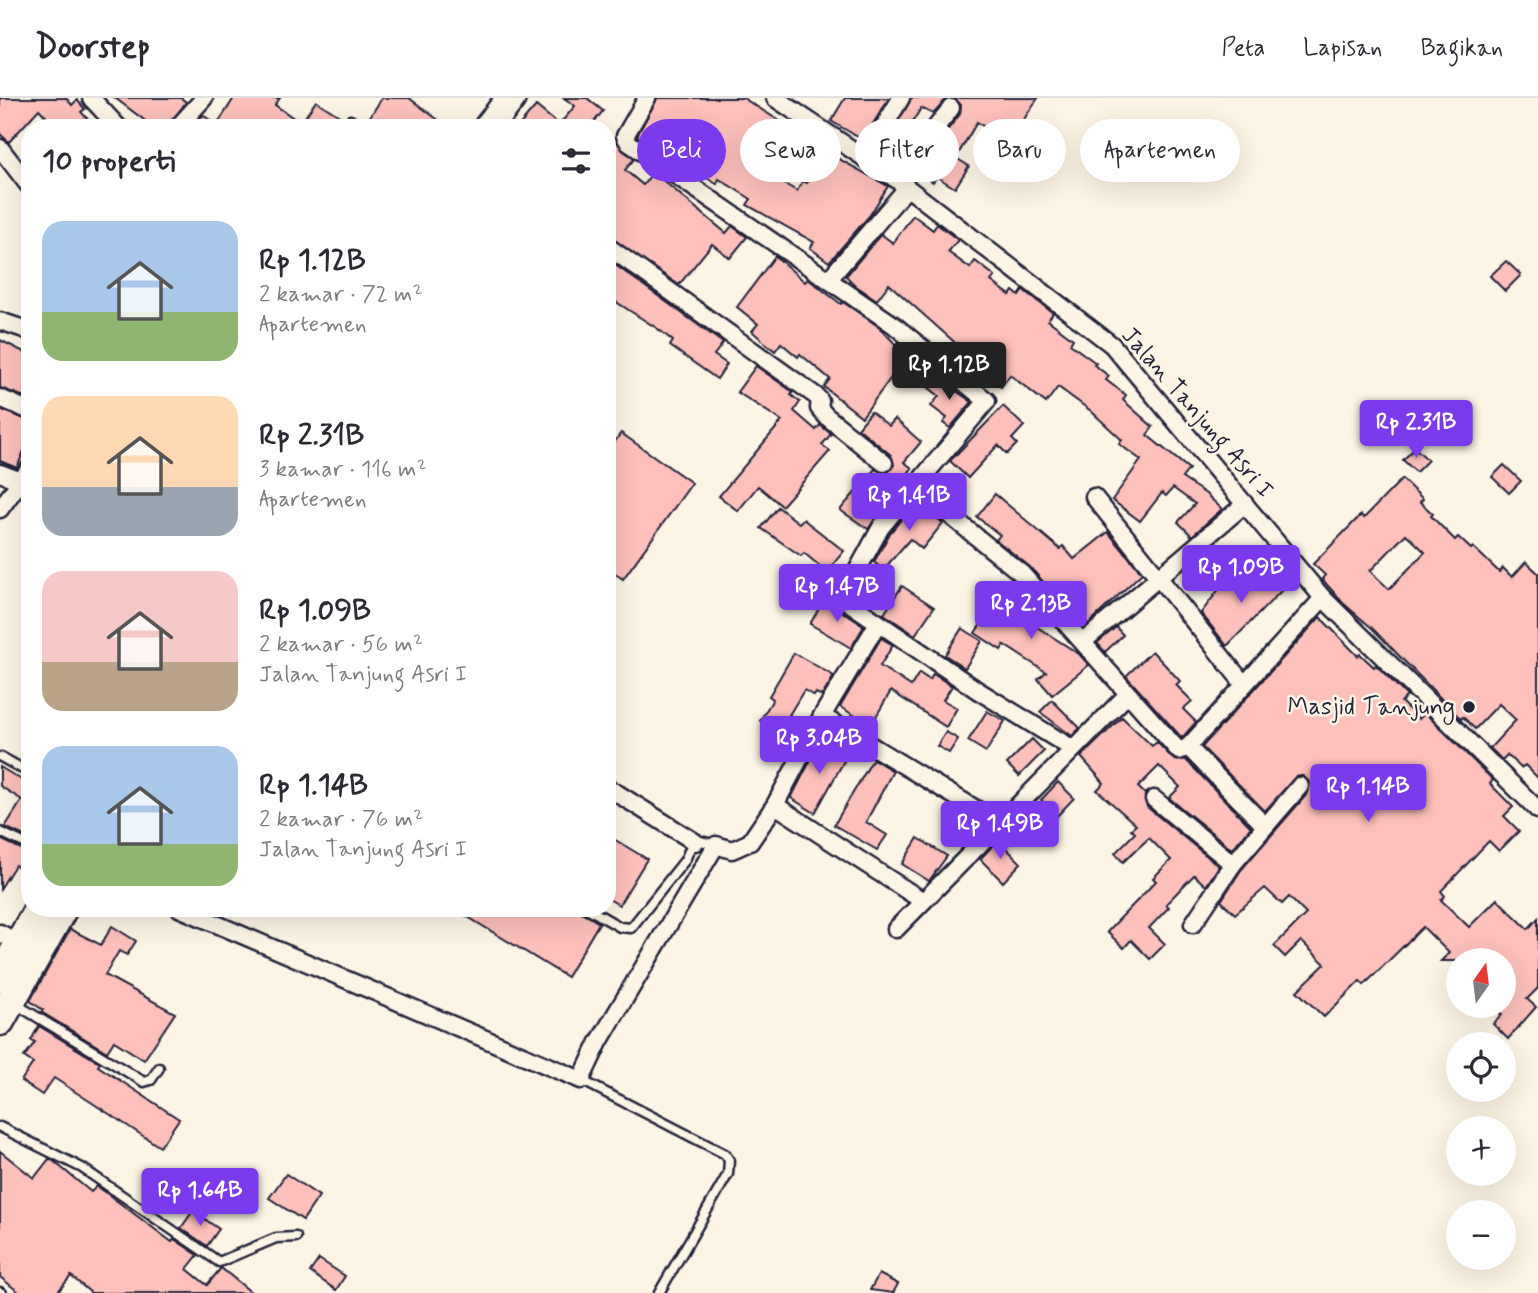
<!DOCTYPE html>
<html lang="id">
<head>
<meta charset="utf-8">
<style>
	body { margin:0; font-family:Mynerve,sans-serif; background:#f7f7f7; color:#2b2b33; height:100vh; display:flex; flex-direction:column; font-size:26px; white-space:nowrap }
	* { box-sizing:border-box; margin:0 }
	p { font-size:23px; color:#7c7c81 }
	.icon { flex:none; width:38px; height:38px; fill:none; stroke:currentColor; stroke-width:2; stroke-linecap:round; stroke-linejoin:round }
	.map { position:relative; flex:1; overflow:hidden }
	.panel { position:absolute; left:21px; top:21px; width:595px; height:798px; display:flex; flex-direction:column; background:#fff; border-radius:28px; box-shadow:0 7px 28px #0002 }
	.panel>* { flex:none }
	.top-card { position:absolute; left:637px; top:21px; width:665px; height:63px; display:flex; gap:14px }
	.needle { width:46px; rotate:14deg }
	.buttons { position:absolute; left:1446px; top:850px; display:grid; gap:14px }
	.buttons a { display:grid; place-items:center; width:70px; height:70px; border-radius:50%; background:#fff; box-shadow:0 7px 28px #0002; font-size:35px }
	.price { position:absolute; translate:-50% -60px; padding:0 16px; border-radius:7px; background:#7c3aed; color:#fff; font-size:23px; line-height:46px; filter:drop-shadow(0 2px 4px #0008) }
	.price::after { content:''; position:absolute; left:50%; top:42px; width:21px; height:16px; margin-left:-10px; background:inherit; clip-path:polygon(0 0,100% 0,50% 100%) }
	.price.current { background:#222; color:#fff }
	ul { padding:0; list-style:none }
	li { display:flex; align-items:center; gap:21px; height:175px; padding:0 21px }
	li span { display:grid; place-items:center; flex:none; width:196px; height:140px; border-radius:21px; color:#555 }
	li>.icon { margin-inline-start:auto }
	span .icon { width:84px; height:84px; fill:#fffc; stroke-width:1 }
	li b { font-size:30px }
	h2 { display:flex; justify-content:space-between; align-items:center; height:84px; padding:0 21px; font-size:30px }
	.chip { padding:0 24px; border-radius:32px; background:#fff; box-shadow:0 7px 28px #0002; font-size:24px; line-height:63px }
	.chip.current { background:#7c3aed; color:#fff }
	header { display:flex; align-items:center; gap:42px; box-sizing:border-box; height:98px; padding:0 35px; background:#fff; border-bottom:2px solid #e1e1e2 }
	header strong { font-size:33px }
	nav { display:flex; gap:38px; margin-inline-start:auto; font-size:24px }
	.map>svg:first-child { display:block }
</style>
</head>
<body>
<header>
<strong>Doorstep</strong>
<nav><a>Peta</a><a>Lapisan</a><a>Bagikan</a></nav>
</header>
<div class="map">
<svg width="1538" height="1195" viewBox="0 0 1538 1195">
	<rect width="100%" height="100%" fill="#fcf5e5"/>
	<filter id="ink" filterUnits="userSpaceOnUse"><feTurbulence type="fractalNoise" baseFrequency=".0143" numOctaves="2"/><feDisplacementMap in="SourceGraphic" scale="14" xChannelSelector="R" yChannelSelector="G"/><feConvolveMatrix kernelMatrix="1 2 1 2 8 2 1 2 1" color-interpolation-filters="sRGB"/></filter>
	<g filter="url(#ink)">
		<g fill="#fdc0bb" stroke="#22223b" stroke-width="2" fill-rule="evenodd">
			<path d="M0,0H66L72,7L77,2L85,11L81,14L96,30H50L52,25L39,11L9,44L0,36Z"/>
			<path d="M115,0H181L186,4L167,30H144L148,25Z"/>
			<path d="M234,0H280L275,7L301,25L316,3L344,21L350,30H191L203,17L217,27Z"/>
			<path d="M382,0H409L449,30H368L366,25Z"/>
			<path d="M564,0H587L603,13L589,30H517L536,8L559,27L575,8Z"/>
			<path d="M657,0H743L805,39L808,35L824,46L821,51L888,88L870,117L829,164L810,150L814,144L747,107L751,101L719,81L717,86L700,76L703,71L651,40L647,45L637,38ZM793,49L819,65L807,85L803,83L797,93L774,80Z"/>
			<path d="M845,0H889L863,42L831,23Z"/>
			<path d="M911,0H949L933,16L921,10L892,58L882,52Z"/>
			<path d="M954,0H1038L1008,45L977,24L956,60L969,68L955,90L937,79L933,84L915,73L960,16L961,7Z"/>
			<path d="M616,43L634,61L625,72L643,87L653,74L726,135L732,128L747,139L730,160L712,146L679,187L607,138V54Z"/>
			<path d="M913,117L933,132L937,126L958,142L948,154L970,170L975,163L995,178L991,183L1010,197L1013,193L1019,198L1023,192L1053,215L1048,222L1073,241L1070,246L1096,265L1094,267L1109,278L1106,282L1126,297L1123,302L1153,329L1147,337L1189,371L1182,380L1206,396L1222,411L1192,438L1178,424L1195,406L1173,390L1166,398L1162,395L1140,423L1112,402L1141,362L1119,346L1122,342L1091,313L1058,289L1046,305L1010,277L1001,289L956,254L960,249L889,186L877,202L856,188L846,178L881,136L893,145Z"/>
			<path d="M775,158L805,184L808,181L841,206L843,204L878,228L907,258L862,319L824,289L830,281L800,256L798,259L781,245L775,253L764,244L752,233L758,226L737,209Z"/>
			<path d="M607,161L723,245L714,257L727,266L717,281L670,248L673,243L658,231L607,198Z"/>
			<path d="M1506,163L1521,177L1505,193L1490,178Z"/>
			<path d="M0,242L28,256L26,262L30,264V301L0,290Z"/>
			<path d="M756,268L793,294L791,297L800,304L794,313L816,332L820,327L831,336L822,347L830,353L782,408L758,388L738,413L719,398L782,323L737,294Z"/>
			<path d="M936,279L972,304L950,330L943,325L947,320L931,308L939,298L928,289Z"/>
			<path d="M1003,308L1024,328L1012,341L1017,346L1007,356L998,347L968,380L950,363Z"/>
			<path d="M0,311L30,323V350L26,348L17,370L0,363Z"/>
			<path d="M871,314L889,328L895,321L921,344L904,364L912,370L901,385L903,387L868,431L840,412L875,371L887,375L894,367L891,357L858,330Z"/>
			<path d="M621,335L692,385L623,481L607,470V355Z"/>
			<path d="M1415,350L1428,362L1416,374L1403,362Z"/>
			<path d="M1504,367L1521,383L1509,395L1492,379Z"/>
			<path d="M1402,381L1423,401L1420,404L1433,416L1431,418L1455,442L1458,439L1471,451L1473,449L1499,474L1503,470L1512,479L1526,464L1538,475V680L1525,667L1521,670L1507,657L1502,662L1490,650L1516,622L1499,606L1475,631L1463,619L1461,621L1373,531L1343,505L1322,481L1325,477L1313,466L1361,417L1364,420ZM1406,436L1425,454L1389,491L1370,473Z"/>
			<path d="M995,396L1060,451L1063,448L1074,461L1108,434L1142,475L1084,530L1030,469L996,442L1000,437L977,419Z"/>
			<path d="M916,403L943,425L922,451L910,441L883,472L874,464L890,435Z"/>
			<path d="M778,409L799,425L803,421L844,453L827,474L804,455L801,458L761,430Z"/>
			<path d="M1269,470L1287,487L1227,548L1201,515L1229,478L1246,494Z"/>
			<path d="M902,488L934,509L915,537L884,516Z"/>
			<path d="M1020,489L1042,514L1031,525L1079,556L1089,567L1052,597L1038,581L1046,574L1004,547L1001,552L975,535L992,510L997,513Z"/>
			<path d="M824,502L864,528L851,550L810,526Z"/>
			<path d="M1320,519L1358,558L1360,556L1374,569L1376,567L1407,598L1401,604L1419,621L1425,615L1493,682L1490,686L1513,709L1504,718L1519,733L1499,753L1489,743L1441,793L1445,798L1441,802L1469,829L1497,801L1528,831L1538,820V890L1527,901L1536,909L1508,941L1493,926L1502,917L1494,908H1503V863H1441L1449,855L1423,829L1364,887L1360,883L1324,919L1297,893L1325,866L1301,843L1285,859L1274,848L1306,816L1289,799L1282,806L1265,790L1235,816L1221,803L1241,772L1308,695L1310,685L1303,678H1296L1265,713L1202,649Z"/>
			<path d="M1116,529L1123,537L1105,554L1097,545Z"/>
			<path d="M962,530L982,543L965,570L945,557Z"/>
			<path d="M881,540L893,547L880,568L911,588L919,575L930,582L933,576L952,588L943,602L957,610L946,629L891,593L871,627L840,609Z"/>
			<path d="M1152,553L1180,583L1176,587L1192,603L1183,611L1196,624L1182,640L1126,578Z"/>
			<path d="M794,555L834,578L822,598L816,595L814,598L804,592L789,617L795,620L785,637L760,623L773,601L769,598Z"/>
			<path d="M1052,602L1080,630L1072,638L1040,614Z"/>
			<path d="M987,613L1005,623L986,654L968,643Z"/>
			<path d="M1122,619L1152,648L1157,644L1172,660L1186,662L1251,729L1232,751L1169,700L1180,689L1159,668L1138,689L1145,696L1147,709L1219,768L1206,788L1194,777L1166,806L1169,809L1149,830L1165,846L1150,861L1131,842L1124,850L1107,834L1156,783L1153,780L1171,762L1149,740L1123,764L1115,755L1135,735L1131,731L1136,727L1097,692L1104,685L1081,659Z"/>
			<path d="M946,634L958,641L949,655L937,648Z"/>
			<path d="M1032,641L1044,653L1019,678L1007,666Z"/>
			<path d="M834,645L849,654L815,715L791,700L819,646L829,652Z"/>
			<path d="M873,661L893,673L866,724L887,737L877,752L834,727Z"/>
			<path d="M0,669L30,687V729L24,738L5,729L22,702L0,688Z"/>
			<path d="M1058,684L1074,700L1057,718L1041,702Z"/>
			<path d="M607,737L647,761L619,807L607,800Z"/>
			<path d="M918,740L947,758L929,783L902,766Z"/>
			<path d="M0,741L30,755V776L15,767L0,791Z"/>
			<path d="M998,742L1021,765L1003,784L980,761Z"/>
			<path d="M453,810H575L599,825L567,879Z"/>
			<path d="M112,828L136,843L127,857L119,853L105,877L175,915L144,962L114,943L107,954L41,914L43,912L30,903L70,831L101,847Z"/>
			<path d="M39,928L100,965L98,968L179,1021L160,1049L54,980L42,997L21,983L33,965L24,959L35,944L31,942Z"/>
			<path d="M0,1053L34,1080L49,1061L52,1062L91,1094L97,1088L172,1144L174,1141L198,1157L187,1171L207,1187L221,1170L252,1195H91L71,1178L57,1195H20L0,1179Z"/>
			<path d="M286,1076L319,1098L303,1122L269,1100Z"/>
			<path d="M193,1113L219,1131L207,1148L181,1130Z"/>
			<path d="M319,1161L345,1178L336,1192L310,1174Z"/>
			<path d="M879,1176L898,1186L893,1195L870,1192Z"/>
		</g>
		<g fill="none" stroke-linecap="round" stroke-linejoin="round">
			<defs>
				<g id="lane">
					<path d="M350,22L362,30"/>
					<path d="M1,659L30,675"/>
					<path d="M0,734L30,748"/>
					<path d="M587,810L620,829L631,830L685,762L691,748L701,743L716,747"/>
					<path d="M14,905L144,984L151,982L159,970"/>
					<path d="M581,982L725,1056L729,1062L728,1076L659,1195"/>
					<path d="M0,1029L82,1070L219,1164L276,1140L296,1139"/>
					<path d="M0,1194L2,1195"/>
				</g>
				<g id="street">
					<path d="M91,0L119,30"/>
					<path d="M647,0L625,38L629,45L894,227L987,303L881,429L846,493L845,502L977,592L1073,651"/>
					<path d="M775,0L896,81L1112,247L1323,500L1538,712"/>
					<path d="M177,30L204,0"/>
					<path d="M0,50L30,89"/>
					<path d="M865,60L901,0"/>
					<path d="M896,81L951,10"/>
					<path d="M607,148L816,298L820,303L819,310L826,318L884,365"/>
					<path d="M829,181L906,91"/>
					<path d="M0,223L30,233"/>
					<path d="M0,300L30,313"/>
					<path d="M0,375L21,383"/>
					<path d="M914,388L1022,476L1179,653L1188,649L1323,500"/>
					<path d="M1094,399L1243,585"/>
					<path d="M0,411L30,370"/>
					<path d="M1084,543L1245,406"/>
					<path d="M822,618L999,725"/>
					<path d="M1188,649L1265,728"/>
					<path d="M607,689L695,744"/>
					<path d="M1154,701L1233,766"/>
					<path d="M775,707L923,803"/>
					<path d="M179,810L581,982L599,944L716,747L732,752L750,744L775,707L822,618L878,525"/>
					<path d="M1193,826L1233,766L1300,688"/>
					<path d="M896,831L1127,597"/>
					<path d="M0,835L19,845"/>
				</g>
				<g id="highway">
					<path d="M488,30L511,0"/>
					<path d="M0,880L39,810"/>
					<path d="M0,923L63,810"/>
				</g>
			</defs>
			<use href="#lane" stroke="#22223b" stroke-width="13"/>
			<use href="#street" stroke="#22223b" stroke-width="21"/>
			<use href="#highway" stroke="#22223b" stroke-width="33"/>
			<use href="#lane" stroke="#fcf5e5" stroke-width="8"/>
			<use href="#street" stroke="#fcf5e5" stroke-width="16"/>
			<use href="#highway" stroke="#fcf5e5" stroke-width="28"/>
		</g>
	</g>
	<circle fill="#22223b" stroke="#fcf5e5" stroke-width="2.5" cx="1469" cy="609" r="7"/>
	<g text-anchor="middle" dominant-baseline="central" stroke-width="5" stroke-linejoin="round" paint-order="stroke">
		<g font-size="24" fill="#22223b" stroke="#fcf5e5">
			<text transform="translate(1197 315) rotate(49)">Jalan Tanjung Asri I</text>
		</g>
		<g font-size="24" fill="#22223b" stroke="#fcf5e5" text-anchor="end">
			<text x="1455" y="609">Masjid Tanjung</text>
		</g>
	</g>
</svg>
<div class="buttons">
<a><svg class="needle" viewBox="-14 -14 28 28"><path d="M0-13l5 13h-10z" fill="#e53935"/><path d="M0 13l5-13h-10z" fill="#7c7c81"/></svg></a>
<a><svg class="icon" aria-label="locate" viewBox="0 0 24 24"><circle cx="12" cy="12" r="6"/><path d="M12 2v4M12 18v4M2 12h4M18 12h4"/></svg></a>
<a>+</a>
<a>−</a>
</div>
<b class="price current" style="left:949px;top:304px">Rp 1.12B</b>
<b class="price" style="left:1416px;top:362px">Rp 2.31B</b>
<b class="price" style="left:909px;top:435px">Rp 1.41B</b>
<b class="price" style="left:1241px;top:507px">Rp 1.09B</b>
<b class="price" style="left:837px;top:526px">Rp 1.47B</b>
<b class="price" style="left:1031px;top:543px">Rp 2.13B</b>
<b class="price" style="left:819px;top:678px">Rp 3.04B</b>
<b class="price" style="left:1368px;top:726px">Rp 1.14B</b>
<b class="price" style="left:1000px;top:763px">Rp 1.49B</b>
<b class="price" style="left:200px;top:1130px">Rp 1.64B</b>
<div class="top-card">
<a class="chip current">Beli</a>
<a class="chip">Sewa</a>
<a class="chip">Filter</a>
<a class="chip">Baru</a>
<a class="chip">Apartemen</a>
</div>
<section class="panel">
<h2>10 properti<svg class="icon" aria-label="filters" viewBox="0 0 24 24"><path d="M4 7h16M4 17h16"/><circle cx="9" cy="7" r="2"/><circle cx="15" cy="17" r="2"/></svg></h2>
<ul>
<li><span style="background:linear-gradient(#a9c7e8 65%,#8fb573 0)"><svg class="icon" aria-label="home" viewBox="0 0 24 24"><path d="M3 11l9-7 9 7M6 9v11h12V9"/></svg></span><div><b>Rp 1.12B</b><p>2 kamar · 72 m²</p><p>Apartemen</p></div></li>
<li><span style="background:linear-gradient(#ffd9b3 65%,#9aa5b1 0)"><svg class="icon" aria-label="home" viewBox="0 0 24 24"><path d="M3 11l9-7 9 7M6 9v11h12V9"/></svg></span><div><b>Rp 2.31B</b><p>3 kamar · 116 m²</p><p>Apartemen</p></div></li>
<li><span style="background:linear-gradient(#f6c9c9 65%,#b9a48a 0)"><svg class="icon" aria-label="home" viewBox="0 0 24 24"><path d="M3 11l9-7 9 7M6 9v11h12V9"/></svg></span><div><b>Rp 1.09B</b><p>2 kamar · 56 m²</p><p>Jalan Tanjung Asri I</p></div></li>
<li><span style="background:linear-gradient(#a9c7e8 70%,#8fb573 0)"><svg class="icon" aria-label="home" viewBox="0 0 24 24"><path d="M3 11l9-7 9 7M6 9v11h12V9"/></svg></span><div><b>Rp 1.14B</b><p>2 kamar · 76 m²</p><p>Jalan Tanjung Asri I</p></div></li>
</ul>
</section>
</div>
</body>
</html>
